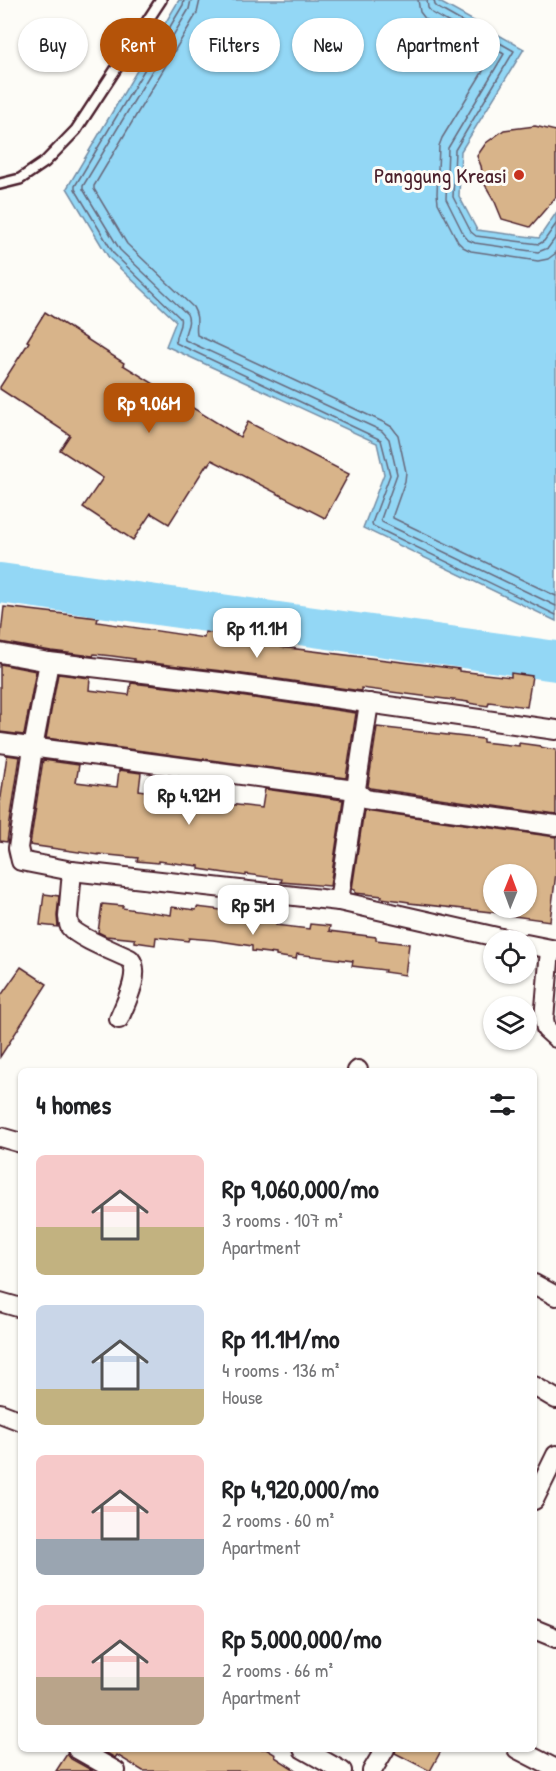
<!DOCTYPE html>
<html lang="en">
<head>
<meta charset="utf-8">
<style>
	body { margin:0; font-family:"Patrick Hand",sans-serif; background:#f6f6f6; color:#202124; height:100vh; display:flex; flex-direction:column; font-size:22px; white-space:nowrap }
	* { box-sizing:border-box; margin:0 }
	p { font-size:20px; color:#757577 }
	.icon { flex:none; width:33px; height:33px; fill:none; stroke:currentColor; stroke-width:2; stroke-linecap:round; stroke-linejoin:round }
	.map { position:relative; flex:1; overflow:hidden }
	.side { position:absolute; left:18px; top:1068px; width:519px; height:684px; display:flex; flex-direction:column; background:#fff; border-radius:9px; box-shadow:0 2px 4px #0004 }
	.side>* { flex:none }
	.top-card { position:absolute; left:18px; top:18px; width:520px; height:54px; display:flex; gap:12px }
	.needle { width:39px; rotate:1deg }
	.fabs { position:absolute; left:483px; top:864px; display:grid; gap:12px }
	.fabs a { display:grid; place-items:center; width:54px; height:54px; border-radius:50%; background:#fff; box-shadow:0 2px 4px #0004; font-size:30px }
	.price { position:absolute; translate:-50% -51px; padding:0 14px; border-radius:12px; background:#fff; color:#222; font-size:20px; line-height:39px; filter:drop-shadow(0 2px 3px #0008) }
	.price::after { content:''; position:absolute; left:50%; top:36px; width:18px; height:14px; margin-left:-9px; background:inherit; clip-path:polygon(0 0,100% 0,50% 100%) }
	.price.active { background:#b45309; color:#fff }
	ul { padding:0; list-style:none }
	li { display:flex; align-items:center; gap:18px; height:150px; padding:0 18px }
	li span { display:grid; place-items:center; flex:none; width:168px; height:120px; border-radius:9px; color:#555 }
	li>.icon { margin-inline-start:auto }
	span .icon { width:72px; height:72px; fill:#fffc; stroke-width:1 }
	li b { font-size:26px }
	h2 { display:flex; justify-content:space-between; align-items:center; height:72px; padding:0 18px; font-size:26px }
	.tag { padding:0 21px; border-radius:27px; background:#fff; box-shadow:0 2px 4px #0004; font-size:21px; line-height:54px }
	.tag.active { background:#b45309; color:#fff }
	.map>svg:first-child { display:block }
</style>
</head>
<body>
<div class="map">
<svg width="556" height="1771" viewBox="0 0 556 1771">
	<rect width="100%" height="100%" fill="#fdfcf7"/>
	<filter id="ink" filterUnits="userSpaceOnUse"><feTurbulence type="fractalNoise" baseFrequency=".0167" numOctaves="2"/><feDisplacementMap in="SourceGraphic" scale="12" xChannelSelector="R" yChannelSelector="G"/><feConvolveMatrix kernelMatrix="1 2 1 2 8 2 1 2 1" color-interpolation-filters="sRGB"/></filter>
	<g filter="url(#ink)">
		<path fill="#93d7f5" stroke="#768da4" stroke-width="1.5" d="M179,0H436L524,49L461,151L459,196L477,230L539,238L556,213V621L363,528L384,474L377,443L166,346L176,321L109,258L67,188Z"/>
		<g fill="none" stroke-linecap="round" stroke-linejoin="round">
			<g stroke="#67697c" stroke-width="1.5">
				<path d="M184,0L183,5L75,186V189L114,254L180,318C183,327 173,335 176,343L381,440L390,475L372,523L373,526L556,615"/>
				<path d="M191,0L189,9L83,186V189L120,250L187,314C192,325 183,331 185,340L382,431L389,439L397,474L381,519L382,522L556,606"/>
				<path d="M200,0L197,13L94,186V189L127,244L193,307C200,319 195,325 197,335L385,423L392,427L398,435L406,472L405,481L393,515V518L556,596"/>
				<path d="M418,0L420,12L427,21L491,58L442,138L439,146L437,194L438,203L458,242L463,247L471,251L538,261L548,259L556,253"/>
				<path d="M427,0L428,8L432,13L504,54L448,148L446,199L464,235L468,240L475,243L538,252L548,248L556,237"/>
				<path d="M434,0L435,5L438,8L514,51L455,150L453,197L471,232L476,236L539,244L544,241L556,224"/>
			</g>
			<path stroke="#93d7f5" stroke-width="40" d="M0,583L556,661"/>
		</g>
		<g fill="#d8b48a" stroke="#4a1f2b" stroke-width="1.5" fill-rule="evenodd">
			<path d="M535,126L556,131V197L530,227L502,219L495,202L484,183L481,166L477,156L486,143L504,130Z"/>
			<path d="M45,312L124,363L123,365L240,437L248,422L349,474L325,518L212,460L209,465L207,464L169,524L151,513L133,540L83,507L103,478L60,450L70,435L0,389V387L29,342L27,341Z"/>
			<path d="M4,607L98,618L97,622L204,638L205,632L226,635L225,638L261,642V640L282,643L281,647L459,669V671L511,677V673L532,676L527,707L489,702L488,706L468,703V702L361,688V691L222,671L134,661V659L112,656L94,654L93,656L51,651L0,642Z"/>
			<path d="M0,664L36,671L24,735L0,732Z"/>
			<path d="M58,674L90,678L89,690L129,695L131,683L219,693L356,713L346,778L46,738Z"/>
			<path d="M377,727L483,739V742L519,746V743L540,746V747L556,750V815L370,788L368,786Z"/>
			<path d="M7,755L20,757L7,842L0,841V804Z"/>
			<path d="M43,760L79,765L76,782L117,787L119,770L141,773L139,790L177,796L179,778L231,785L229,804L262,808L265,789L343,800L330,886L281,882L282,879L246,874V876L225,873L199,869V866L158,861V863L137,861L138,858L99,854V855L30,845Z"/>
			<path d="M364,810L556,837V873L550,921L500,914V913L409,903V902L381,898L382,896L355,893V890L352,889ZM494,874H526V908H494Z"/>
			<path d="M44,894L59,896L57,916L58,927L40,925Z"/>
			<path d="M102,904L123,906L122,908L171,915L172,907L196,910L197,907L246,913L245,918L276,922V925L309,929L310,924L330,926L329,931L376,937V940L409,944L405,975L384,972L385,970L352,966L353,961L297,954L296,959L276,956V954L252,951V946L213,940L189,938L188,941L156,937L155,945L135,942V939L106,936L98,932Z"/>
			<path d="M21,967L47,984L0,1057V997Z"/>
			<path d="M100,1749H266L276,1755L275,1757L297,1771H143L117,1755L115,1758Z"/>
			<path d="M396,1749H442L430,1771L395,1753Z"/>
			<path d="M67,1754L71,1759L93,1771H56Z"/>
		</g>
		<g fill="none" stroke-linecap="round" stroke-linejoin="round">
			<defs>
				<path id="lane" d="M0,184L20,179L45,162L76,130L161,0"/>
				<g id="street">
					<path d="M0,653L49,662L220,682L556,730"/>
					<path d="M49,662L33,748L18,848L21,861L72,871L339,901L510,940"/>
					<path d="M0,743L355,790L365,799L371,800L556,826"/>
					<path d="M72,871L68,917C69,921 68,923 70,927C77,937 118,953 130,959C142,973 125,1004 119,1019"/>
					<path d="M339,901L369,703"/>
					<path d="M526,944L556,950"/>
					<path d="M550,950L544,1019L546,1029L556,1038"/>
					<path d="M357,1071L358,1070"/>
					<path d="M0,1137L21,1143"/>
					<path d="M534,1284L556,1296"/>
					<path d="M0,1302L21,1308"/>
					<path d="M534,1386L556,1399"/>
					<path d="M0,1413L21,1421"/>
					<path d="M534,1500L556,1455"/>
					<path d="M534,1629L556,1638"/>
					<path d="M77,1749L116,1771"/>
					<path d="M303,1749L342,1771"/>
					<path d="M517,1749L556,1769"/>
					<path d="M372,1771L385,1749"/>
				</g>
			</defs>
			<use href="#lane" stroke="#4a1f2b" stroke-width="14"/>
			<use href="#street" stroke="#4a1f2b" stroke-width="22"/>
			<use href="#lane" stroke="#fdfcf7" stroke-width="9"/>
			<use href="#street" stroke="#fdfcf7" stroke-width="18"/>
		</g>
	</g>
	<circle fill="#c8321e" stroke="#fdfcf7" stroke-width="2" cx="519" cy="175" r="6"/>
	<g text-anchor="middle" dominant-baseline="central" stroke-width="6" stroke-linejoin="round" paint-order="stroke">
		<g font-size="22" fill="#4a1f2b" stroke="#fdfcf7" text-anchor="end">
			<text x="507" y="175">Panggung Kreasi</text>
		</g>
	</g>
</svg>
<div class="fabs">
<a><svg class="needle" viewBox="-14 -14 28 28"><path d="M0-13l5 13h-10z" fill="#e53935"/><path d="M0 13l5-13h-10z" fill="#757577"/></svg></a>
<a><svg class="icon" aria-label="locate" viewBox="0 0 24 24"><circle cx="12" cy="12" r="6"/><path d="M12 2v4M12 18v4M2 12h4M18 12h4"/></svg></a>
<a><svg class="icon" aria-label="layers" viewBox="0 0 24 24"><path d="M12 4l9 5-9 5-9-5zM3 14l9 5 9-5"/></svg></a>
</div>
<b class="price active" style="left:149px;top:434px">Rp 9.06M</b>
<b class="price" style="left:257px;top:659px">Rp 11.1M</b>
<b class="price" style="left:189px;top:826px">Rp 4.92M</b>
<b class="price" style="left:253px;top:936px">Rp 5M</b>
<div class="top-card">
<a class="tag">Buy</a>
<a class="tag active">Rent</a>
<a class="tag">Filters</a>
<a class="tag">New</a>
<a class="tag">Apartment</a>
</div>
<section class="side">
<h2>4 homes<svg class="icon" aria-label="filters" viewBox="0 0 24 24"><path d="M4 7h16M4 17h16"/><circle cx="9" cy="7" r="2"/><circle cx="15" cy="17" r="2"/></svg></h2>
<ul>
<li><span style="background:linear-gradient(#f6c9c9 60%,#c2b280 0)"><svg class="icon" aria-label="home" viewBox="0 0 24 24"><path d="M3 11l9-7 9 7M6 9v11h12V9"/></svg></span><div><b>Rp 9,060,000/mo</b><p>3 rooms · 107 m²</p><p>Apartment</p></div></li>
<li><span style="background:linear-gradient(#c9d6e8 70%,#c2b280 0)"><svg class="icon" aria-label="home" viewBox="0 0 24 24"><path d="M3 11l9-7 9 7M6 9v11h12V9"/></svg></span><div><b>Rp 11.1M/mo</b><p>4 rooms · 136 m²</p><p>House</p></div></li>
<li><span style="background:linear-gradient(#f6c9c9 70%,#9aa5b1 0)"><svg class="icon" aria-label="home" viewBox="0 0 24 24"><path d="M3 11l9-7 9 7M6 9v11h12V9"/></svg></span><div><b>Rp 4,920,000/mo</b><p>2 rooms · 60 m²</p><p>Apartment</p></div></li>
<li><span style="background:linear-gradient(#f6c9c9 60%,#b9a48a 0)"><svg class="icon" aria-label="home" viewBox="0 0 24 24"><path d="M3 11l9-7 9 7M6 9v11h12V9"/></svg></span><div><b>Rp 5,000,000/mo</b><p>2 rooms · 66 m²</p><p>Apartment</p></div></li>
</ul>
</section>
</div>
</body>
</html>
